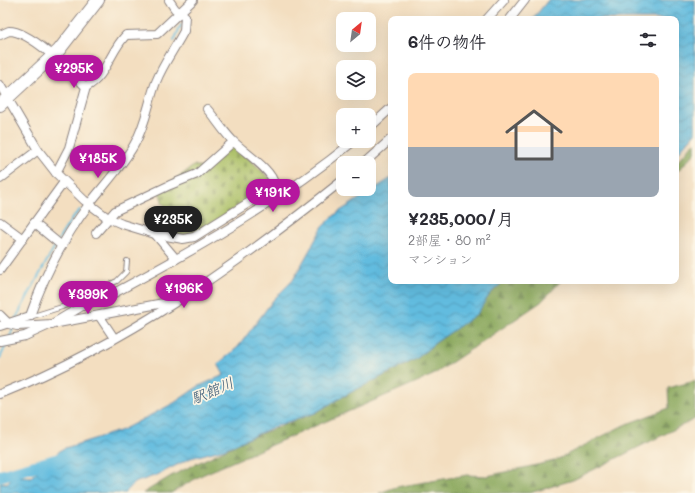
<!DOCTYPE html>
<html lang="ja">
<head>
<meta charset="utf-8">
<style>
	body { margin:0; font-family:Mali,"Klee One",sans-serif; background:#f2f2f3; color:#2b2b33; height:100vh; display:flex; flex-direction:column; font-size:15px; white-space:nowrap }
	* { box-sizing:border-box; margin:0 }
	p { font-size:13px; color:#7c7c81 }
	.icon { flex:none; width:22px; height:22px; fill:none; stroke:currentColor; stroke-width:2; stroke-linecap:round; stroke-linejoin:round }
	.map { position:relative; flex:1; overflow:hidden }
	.details { position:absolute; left:388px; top:16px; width:291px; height:268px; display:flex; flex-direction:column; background:#fff; border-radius:8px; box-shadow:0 4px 16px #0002 }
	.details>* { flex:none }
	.needle { width:26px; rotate:29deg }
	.buttons { position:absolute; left:336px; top:12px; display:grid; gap:8px }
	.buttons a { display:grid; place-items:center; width:40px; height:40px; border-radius:8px; background:#fff; box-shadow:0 4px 16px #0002; font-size:20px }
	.price { position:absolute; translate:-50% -34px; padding:0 9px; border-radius:14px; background:#b5179e; color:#fff; font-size:13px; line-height:26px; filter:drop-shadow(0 1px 2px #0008) }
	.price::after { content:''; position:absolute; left:50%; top:24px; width:12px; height:9px; margin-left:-6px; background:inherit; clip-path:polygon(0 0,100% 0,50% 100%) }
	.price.active { background:#222; color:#fff }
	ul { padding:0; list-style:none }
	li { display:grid; align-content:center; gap:8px; height:212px; padding:0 20px }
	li+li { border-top:1px solid #e1e1e2 }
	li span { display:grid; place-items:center; height:124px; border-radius:8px; color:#555 }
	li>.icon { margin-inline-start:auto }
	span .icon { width:72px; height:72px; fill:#fffc; stroke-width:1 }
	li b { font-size:17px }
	h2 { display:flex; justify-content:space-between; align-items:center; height:48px; padding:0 20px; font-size:17px }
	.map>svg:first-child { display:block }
</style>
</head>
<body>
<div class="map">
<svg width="695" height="493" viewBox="0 0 695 493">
	<defs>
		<pattern id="forest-firs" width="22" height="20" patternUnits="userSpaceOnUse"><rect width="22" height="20" fill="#86a559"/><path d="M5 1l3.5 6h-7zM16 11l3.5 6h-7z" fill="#6d864b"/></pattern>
		<pattern id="cemetery-stones" width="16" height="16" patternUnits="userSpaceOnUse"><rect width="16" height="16" fill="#a9be63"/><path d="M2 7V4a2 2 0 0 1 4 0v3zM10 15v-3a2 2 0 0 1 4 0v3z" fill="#899a53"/></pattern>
		<pattern id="water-waves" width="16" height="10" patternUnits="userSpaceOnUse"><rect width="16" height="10" fill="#62bcdf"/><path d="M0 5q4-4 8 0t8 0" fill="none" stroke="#5098b6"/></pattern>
	</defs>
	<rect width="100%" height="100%" fill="#fcf5e5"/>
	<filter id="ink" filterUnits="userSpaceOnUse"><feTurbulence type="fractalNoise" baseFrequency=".025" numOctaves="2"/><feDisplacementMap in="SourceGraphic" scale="8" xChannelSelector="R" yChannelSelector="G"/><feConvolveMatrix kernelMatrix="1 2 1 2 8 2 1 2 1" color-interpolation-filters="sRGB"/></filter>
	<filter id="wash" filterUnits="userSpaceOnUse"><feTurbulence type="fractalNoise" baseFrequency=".012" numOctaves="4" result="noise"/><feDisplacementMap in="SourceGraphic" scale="16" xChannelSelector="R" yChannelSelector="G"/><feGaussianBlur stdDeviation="0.9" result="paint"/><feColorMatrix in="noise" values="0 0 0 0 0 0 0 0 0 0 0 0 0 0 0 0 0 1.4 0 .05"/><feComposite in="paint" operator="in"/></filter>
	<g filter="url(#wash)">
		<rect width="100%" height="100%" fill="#f3dec0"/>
		<g fill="url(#forest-firs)" stroke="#54644a">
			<path d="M695,142V153L676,173V163Z"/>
			<path d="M561,281L541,302L433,375L202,475L171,493H143L171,476L247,439L315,413L340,398L416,359L435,343L476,314L490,294L503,282Z"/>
			<path d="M695,381V419L573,480L530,493H379L396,487L467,475L487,476L554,461L624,425L669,408L668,388Z"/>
		</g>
		<path fill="url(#cemetery-stones)" stroke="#66704f" d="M232,145L236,146L270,179L271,185L192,236L161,233L163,220L169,210L163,204L159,191L195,165L201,168Z"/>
		<g fill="url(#water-waves)" stroke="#426f8d">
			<path d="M548,0H695V133L677,154L676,155V19H533Z"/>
			<path d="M391,178V281H504L490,294L477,314L435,343L416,359L340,398L315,413L278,425L224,449L191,458L157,475L134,483L125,493H0V482L7,483L14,476L31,477L62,449L122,430L174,403L199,386L224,375L218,364L238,347L274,299L293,280L323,226L337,213Z"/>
		</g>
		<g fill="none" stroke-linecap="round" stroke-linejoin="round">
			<g stroke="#62bcdf" stroke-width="2">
				<path d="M174,41L181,25"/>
				<path d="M58,240L73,217L80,210"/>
				<path d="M16,318L56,244"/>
				<path d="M10,337L13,328"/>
				<path d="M0,358L7,343"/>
			</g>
			<path stroke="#62bcdf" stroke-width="12" d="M0,476L66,457"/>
		</g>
	</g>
	<g filter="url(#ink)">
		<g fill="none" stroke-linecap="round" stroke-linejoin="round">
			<defs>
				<path id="service" d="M30,317L62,307L117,281L126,272L127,261"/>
				<g id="minor">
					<path d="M487,19L504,0"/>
					<path d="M510,19L525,0"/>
					<path d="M0,35L9,31C31,31 70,71 86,87L69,148L56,173"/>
					<path d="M0,85L38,150L56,173L84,200L108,218L122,224L155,234L183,239L194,237L253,200L274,184C273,170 241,150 232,140C223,131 216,119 207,109"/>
					<path d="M86,87C107,76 110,51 126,35L157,34L193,0"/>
					<path d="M369,128L391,108"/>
					<path d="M364,163L391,139"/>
					<path d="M0,179L38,150"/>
					<path d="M0,222L23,239"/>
					<path d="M34,223L62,246"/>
					<path d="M96,233L115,211L170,185L197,174L233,142"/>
					<path d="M155,234L176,259"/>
					<path d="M0,270L64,182"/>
					<path d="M0,315L9,324L17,326L52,324L89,302L103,299C191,252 277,204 354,141"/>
					<path d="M100,317L114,338"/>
					<path d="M58,323L174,301"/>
					<path d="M0,326L30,316C44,276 64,237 90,203C105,184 122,166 134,145C146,125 148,103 156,82C163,64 175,48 184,31L185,16L175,9L169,0"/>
					<path d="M0,341L25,336L47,326"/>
					<path d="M0,394C126,344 238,264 343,180"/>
				</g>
				<path id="primary" d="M0,105L59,50L98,0"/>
			</defs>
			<use href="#service" stroke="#8a807e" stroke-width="6"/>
			<use href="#minor" stroke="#8a807e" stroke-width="10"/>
			<use href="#primary" stroke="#8a807e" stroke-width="14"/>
			<use href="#service" stroke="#fff" stroke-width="4"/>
			<use href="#minor" stroke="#fff" stroke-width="8"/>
			<use href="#primary" stroke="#fff" stroke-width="12"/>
		</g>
	</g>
	<g text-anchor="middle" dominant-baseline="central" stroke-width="3.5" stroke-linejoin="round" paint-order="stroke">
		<g font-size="15" font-style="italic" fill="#385874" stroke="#fcf5e5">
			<text transform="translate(212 390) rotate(-23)">駅館川</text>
		</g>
	</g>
</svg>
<div class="buttons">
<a><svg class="needle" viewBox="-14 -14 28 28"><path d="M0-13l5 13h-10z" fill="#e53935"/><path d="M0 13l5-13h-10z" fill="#7c7c81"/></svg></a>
<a><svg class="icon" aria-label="layers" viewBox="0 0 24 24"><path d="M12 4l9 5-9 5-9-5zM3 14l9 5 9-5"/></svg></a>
<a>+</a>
<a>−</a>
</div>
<b class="price" style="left:74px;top:89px">¥295K</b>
<b class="price" style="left:98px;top:179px">¥185K</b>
<b class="price" style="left:273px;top:213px">¥191K</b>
<b class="price active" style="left:173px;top:240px">¥235K</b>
<b class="price" style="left:184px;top:309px">¥196K</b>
<b class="price" style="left:88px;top:315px">¥399K</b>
<section class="details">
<h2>6件の物件<svg class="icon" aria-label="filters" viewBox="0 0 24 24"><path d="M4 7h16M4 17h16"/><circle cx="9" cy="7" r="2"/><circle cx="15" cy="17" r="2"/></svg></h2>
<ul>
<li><span style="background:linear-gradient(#ffd9b3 60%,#9aa5b1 0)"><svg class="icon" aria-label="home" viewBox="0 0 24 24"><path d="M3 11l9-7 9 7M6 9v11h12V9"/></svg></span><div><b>¥235,000/月</b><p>2部屋 · 80 m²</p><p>マンション</p></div></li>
</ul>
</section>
</div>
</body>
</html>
